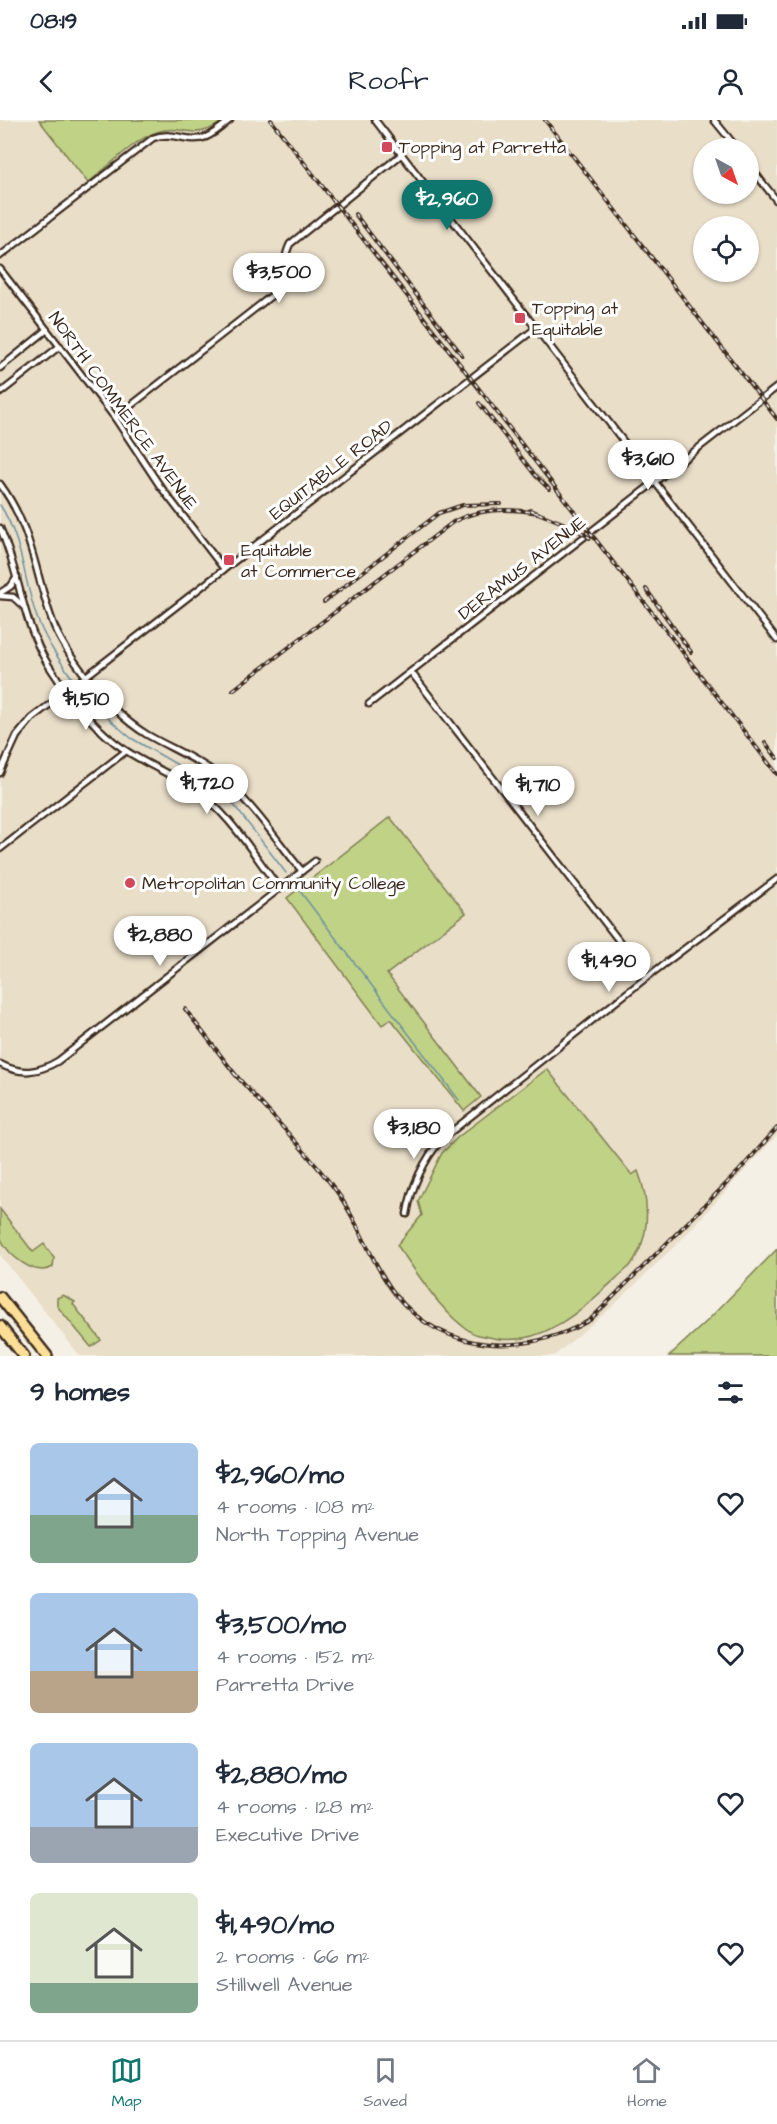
<!DOCTYPE html>
<html lang="en">
<head>
<meta charset="utf-8">
<style>
	body { margin:0; font-family:"Architects Daughter",sans-serif; background:#f6f6f7; color:#1f2937; height:100vh; display:flex; flex-direction:column; font-size:22px; white-space:nowrap }
	* { box-sizing:border-box; margin:0 }
	p { font-size:20px; color:#747a83 }
	.icon { flex:none; width:33px; height:33px; fill:none; stroke:currentColor; stroke-width:2; stroke-linecap:round; stroke-linejoin:round }
	.map { position:relative; height:1236px; overflow:hidden }
	.details { display:flex; flex-direction:column; background:#fff; flex:1 }
	.details>* { flex:none }
	.needle { width:39px; rotate:140deg }
	.tools { position:absolute; left:693px; top:18px; display:grid; gap:12px }
	.tools a { display:grid; place-items:center; width:66px; height:66px; border-radius:50%; background:#fff; box-shadow:0 2px 4px #0004; font-size:30px }
	.price { position:absolute; translate:-50% -51px; padding:0 14px; border-radius:21px; background:#fff; color:#222; font-size:20px; line-height:39px; filter:drop-shadow(0 2px 3px #0008) }
	.price::after { content:''; position:absolute; left:50%; top:36px; width:18px; height:14px; margin-left:-9px; background:inherit; clip-path:polygon(0 0,100% 0,50% 100%) }
	.price.active { background:#0f766e; color:#fff }
	ul { padding:0; list-style:none }
	li { display:flex; align-items:center; gap:18px; height:150px; padding:0 30px }
	li span { display:grid; place-items:center; flex:none; width:168px; height:120px; border-radius:9px; color:#555 }
	li>.icon { margin-inline-start:auto }
	span .icon { width:72px; height:72px; fill:#fffc; stroke-width:1 }
	li b { font-size:26px }
	h2 { display:flex; justify-content:space-between; align-items:center; height:72px; padding:0 30px; font-size:26px }
	.status { display:flex; justify-content:space-between; align-items:center; height:42px; padding:0 30px; background:#fff; direction:ltr }
	.status svg { height:16px; fill:currentColor }
	header { display:flex; justify-content:space-between; align-items:center; height:78px; padding:0 30px; background:#fff; font-size:27px; font-weight:600 }
	.tab-bar { display:flex; justify-content:space-around; align-items:center; height:84px; border-top:2px solid #e0e1e3; background:#fff; font-size:16px; color:#747a83 }
	.tab-bar a { display:grid; justify-items:center; gap:3px }
	.tab-bar .active { color:#0f766e }
	.map>svg:first-child { display:block }
</style>
</head>
<body>
<div class="status"><b>08:19</b><svg viewBox="0 0 49 12"><path d="M0 12V9h3v3zM5 12V6h3v6zM10 12V3h3v9zM15 12V0h3v12zM26 1h20v11H26zM47 4h2v5h-2z"/></svg></div>
<header><svg class="icon" aria-label="back" viewBox="0 0 24 24"><path d="M15 5l-7 7 7 7"/></svg>Roofr<svg class="icon" aria-label="person" viewBox="0 0 24 24"><circle cx="12" cy="8" r="4"/><path d="M4 21q1-7 8-7t8 7"/></svg></header>
<div class="map">
<svg width="777" height="1236" viewBox="0 0 777 1236">
	<rect width="100%" height="100%" fill="#f5f0e6"/>
	<filter id="ink" filterUnits="userSpaceOnUse"><feTurbulence type="fractalNoise" baseFrequency=".0167" numOctaves="2"/><feDisplacementMap in="SourceGraphic" scale="12" xChannelSelector="R" yChannelSelector="G"/><feConvolveMatrix kernelMatrix="1 2 1 2 8 2 1 2 1" color-interpolation-filters="sRGB"/></filter>
	<g filter="url(#ink)">
		<path fill="#e9dec8" fill-rule="evenodd" d="M0,0H777V1015L683,1118L611,1188L554,1236H80L0,1135ZM704,28H748V74H704ZM704,106H748V152H704Z"/>
		<g fill="#c0d286" stroke="#7e7e52" stroke-width="1.5">
			<path d="M39,0H224C193,24 185,3 157,12C135,19 107,48 88,63Z"/>
			<path d="M390,697L466,793L387,854L481,977L464,991L391,899L382,905L287,778Z"/>
			<path d="M547,949L632,1055L638,1051C650,1082 651,1118 630,1146C592,1179 548,1229 493,1218C487,1216 477,1216 471,1212C440,1192 419,1155 397,1125L422,1095L418,1081L442,1033L458,1017Z"/>
			<path d="M0,1089L33,1132L44,1124L54,1138L53,1147C35,1158 8,1135 1,1119C0,1112 0,1098 0,1089Z"/>
			<path d="M777,1129V1236H669L706,1202Z"/>
			<path d="M63,1175L75,1182L73,1184L101,1220L91,1227L57,1186V1178Z"/>
		</g>
		<g fill="none" stroke-linecap="round" stroke-linejoin="round">
			<g stroke="#6f929e" stroke-width="1.5">
				<path d="M0,385C25,423 23,466 40,505C48,524 60,541 72,558"/>
				<path d="M82,571L111,601L131,618L188,651L234,685L286,753"/>
				<path d="M296,766L459,980"/>
			</g>
			<defs>
				<g id="street">
					<path d="M375,0L777,520"/>
					<path d="M714,0L737,28"/>
					<path d="M748,44L777,81"/>
					<path d="M0,136L153,18C173,10 188,24 206,17C214,14 223,6 230,0"/>
					<path d="M0,149L115,298L160,366L224,449"/>
					<path d="M0,248L47,210"/>
					<path d="M0,273L60,226"/>
					<path d="M115,298L275,173C287,158 281,141 290,124L402,34"/>
					<path d="M0,364C35,412 34,456 55,508C63,526 75,542 87,558C104,580 122,599 146,614C168,627 193,637 214,652C250,679 274,717 302,751"/>
					<path d="M0,408C20,453 22,504 49,546C69,577 94,609 125,630C152,648 182,658 207,679C236,704 257,739 279,768"/>
					<path d="M0,473L11,466L17,457"/>
					<path d="M0,476L13,477L23,486"/>
					<path d="M411,552L647,857"/>
					<path d="M369,584L777,267"/>
					<path d="M0,653L17,616L32,598L536,208"/>
					<path d="M0,729L126,631"/>
					<path d="M0,944C21,955 38,953 58,941L315,741"/>
					<path d="M407,1094C411,1068 424,1039 442,1019L647,857L777,759"/>
				</g>
				<g id="highway">
					<path d="M0,1177L47,1236"/>
					<path d="M0,1206L24,1236"/>
				</g>
			</defs>
			<use href="#street" stroke="#3b2a1e" stroke-width="9"/>
			<use href="#highway" stroke="#3b2a1e" stroke-width="14"/>
			<use href="#street" stroke="#fff" stroke-width="4.5"/>
			<use href="#highway" stroke="#fcde96" stroke-width="9"/>
			<defs>
				<g id="rail">
					<path d="M271,0L777,654"/>
					<path d="M545,0L777,299"/>
					<path d="M355,94L462,235"/>
					<path d="M479,283L535,355L549,369"/>
					<path d="M530,390L573,407L590,418"/>
					<path d="M646,469L691,532"/>
					<path d="M324,482L439,393L463,385L501,384"/>
					<path d="M233,570L453,402C479,388 509,388 538,393"/>
					<path d="M765,622L777,638"/>
					<path d="M185,889L238,958"/>
					<path d="M233,952C268,992 305,1029 337,1072C360,1104 371,1143 395,1174C443,1236 529,1236 590,1200L738,1052L777,1008"/>
				</g>
			</defs>
			<use href="#rail" stroke="#3b2a1e" stroke-width="4"/>
			<use href="#rail" stroke="#fff" stroke-width="1.5" stroke-dasharray="4.5" stroke-linecap="butt"/>
		</g>
	</g>
	<g fill="#d1495b" stroke="#fff" stroke-width="2">
		<rect x="381" y="21" width="12" height="12" rx="3"/>
		<rect x="514" y="192" width="12" height="12" rx="3"/>
		<rect x="223" y="434" width="12" height="12" rx="3"/>
		<circle cx="130" cy="763" r="6"/>
	</g>
	<g text-anchor="middle" dominant-baseline="central" stroke-width="6" stroke-linejoin="round" paint-order="stroke">
		<g font-size="18" fill="#3b2a1e" stroke="#fff" text-anchor="start">
			<text x="399" y="27">Topping at Parretta</text>
			<text x="532" y="188">Topping at<tspan x="532" dy="21">Equitable</tspan></text>
			<text x="241" y="430">Equitable<tspan x="241" dy="21">at Commerce</tspan></text>
			<text x="142" y="763">Metropolitan Community College</text>
		</g>
		<g font-size="18" fill="#3b2a1e" stroke="#fff">
			<text transform="translate(123 291) rotate(54)">NORTH COMMERCE AVENUE</text>
			<text transform="translate(331 350) rotate(-38)">EQUITABLE ROAD</text>
			<text transform="translate(522 448) rotate(-38)">DERAMUS AVENUE</text>
		</g>
	</g>
</svg>
<div class="tools">
<a><svg class="needle" viewBox="-14 -14 28 28"><path d="M0-13l5 13h-10z" fill="#e53935"/><path d="M0 13l5-13h-10z" fill="#747a83"/></svg></a>
<a><svg class="icon" aria-label="locate" viewBox="0 0 24 24"><circle cx="12" cy="12" r="6"/><path d="M12 2v4M12 18v4M2 12h4M18 12h4"/></svg></a>
</div>
<b class="price active" style="left:447px;top:111px">$2,960</b>
<b class="price" style="left:279px;top:184px">$3,500</b>
<b class="price" style="left:648px;top:371px">$3,610</b>
<b class="price" style="left:86px;top:611px">$1,510</b>
<b class="price" style="left:207px;top:695px">$1,720</b>
<b class="price" style="left:538px;top:697px">$1,710</b>
<b class="price" style="left:160px;top:847px">$2,880</b>
<b class="price" style="left:609px;top:873px">$1,490</b>
<b class="price" style="left:414px;top:1040px">$3,180</b>
</div>
<section class="details">
<h2>9 homes<svg class="icon" aria-label="filters" viewBox="0 0 24 24"><path d="M4 7h16M4 17h16"/><circle cx="9" cy="7" r="2"/><circle cx="15" cy="17" r="2"/></svg></h2>
<ul>
<li><span style="background:linear-gradient(#a9c7e8 60%,#7fa58c 0)"><svg class="icon" aria-label="home" viewBox="0 0 24 24"><path d="M3 11l9-7 9 7M6 9v11h12V9"/></svg></span><div><b>$2,960/mo</b><p>4 rooms · 108 m²</p><p>North Topping Avenue</p></div><svg class="icon" aria-label="heart" viewBox="0 0 24 24"><path d="M12 20l-8-8c-3-5 5-10 8-4 3-6 11-1 8 4z"/></svg></li>
<li><span style="background:linear-gradient(#a9c7e8 65%,#b9a48a 0)"><svg class="icon" aria-label="home" viewBox="0 0 24 24"><path d="M3 11l9-7 9 7M6 9v11h12V9"/></svg></span><div><b>$3,500/mo</b><p>4 rooms · 152 m²</p><p>Parretta Drive</p></div><svg class="icon" aria-label="heart" viewBox="0 0 24 24"><path d="M12 20l-8-8c-3-5 5-10 8-4 3-6 11-1 8 4z"/></svg></li>
<li><span style="background:linear-gradient(#a9c7e8 70%,#9aa5b1 0)"><svg class="icon" aria-label="home" viewBox="0 0 24 24"><path d="M3 11l9-7 9 7M6 9v11h12V9"/></svg></span><div><b>$2,880/mo</b><p>4 rooms · 128 m²</p><p>Executive Drive</p></div><svg class="icon" aria-label="heart" viewBox="0 0 24 24"><path d="M12 20l-8-8c-3-5 5-10 8-4 3-6 11-1 8 4z"/></svg></li>
<li><span style="background:linear-gradient(#dfe7d0 75%,#7fa58c 0)"><svg class="icon" aria-label="home" viewBox="0 0 24 24"><path d="M3 11l9-7 9 7M6 9v11h12V9"/></svg></span><div><b>$1,490/mo</b><p>2 rooms · 66 m²</p><p>Stillwell Avenue</p></div><svg class="icon" aria-label="heart" viewBox="0 0 24 24"><path d="M12 20l-8-8c-3-5 5-10 8-4 3-6 11-1 8 4z"/></svg></li>
</ul>
</section>
<nav class="tab-bar">
<a class="active"><svg class="icon" aria-label="map" viewBox="0 0 24 24"><path d="M3 6l6-2 6 2 6-2v14l-6 2-6-2-6 2zM9 4v14M15 6v14"/></svg>Map</a>
<a><svg class="icon" aria-label="saved" viewBox="0 0 24 24"><path d="M7 4h10v16l-5-4-5 4z"/></svg>Saved</a>
<a><svg class="icon" aria-label="home" viewBox="0 0 24 24"><path d="M3 11l9-7 9 7M6 9v11h12V9"/></svg>Home</a>
</nav>
</body>
</html>
